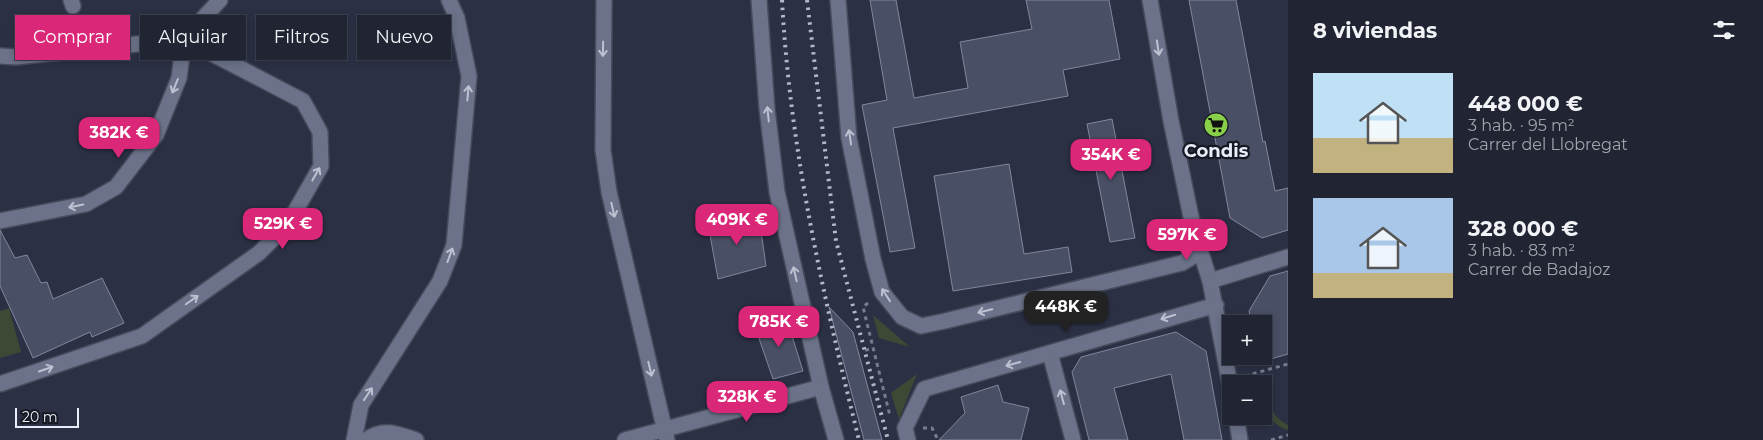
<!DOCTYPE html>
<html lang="es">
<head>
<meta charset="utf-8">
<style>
	body { margin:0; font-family:Montserrat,sans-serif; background:#2d303f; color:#f1f3f6; height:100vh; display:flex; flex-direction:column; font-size:19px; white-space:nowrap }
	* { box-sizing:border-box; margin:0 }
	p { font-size:16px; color:#a2a4ac }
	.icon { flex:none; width:28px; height:28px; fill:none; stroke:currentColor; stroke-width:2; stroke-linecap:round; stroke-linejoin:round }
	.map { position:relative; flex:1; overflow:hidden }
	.details { display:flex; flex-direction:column; background:#202433; width:475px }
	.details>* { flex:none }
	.guide { position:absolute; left:15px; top:15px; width:475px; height:45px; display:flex; gap:10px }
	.buttons { position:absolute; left:1222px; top:315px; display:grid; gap:10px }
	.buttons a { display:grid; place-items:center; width:50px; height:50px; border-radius:0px; background:#202433; box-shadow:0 2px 8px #0003,0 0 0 1px #3d414e; font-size:25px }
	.scale { position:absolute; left:15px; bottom:12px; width:64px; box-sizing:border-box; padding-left:5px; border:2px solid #e9edfa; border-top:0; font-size:14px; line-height:18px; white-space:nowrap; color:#e9edfa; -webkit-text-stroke:4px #161921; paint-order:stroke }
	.price { position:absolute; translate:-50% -42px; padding:0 11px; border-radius:10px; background:#db2777; color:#fff; font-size:16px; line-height:32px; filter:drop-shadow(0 1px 2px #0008) }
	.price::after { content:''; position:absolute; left:50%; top:30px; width:15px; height:11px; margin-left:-8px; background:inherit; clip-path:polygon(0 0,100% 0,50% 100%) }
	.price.active { background:#222; color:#fff }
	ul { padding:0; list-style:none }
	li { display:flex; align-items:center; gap:15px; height:125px; padding:0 25px }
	li span { display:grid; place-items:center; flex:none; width:140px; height:100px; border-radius:0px; color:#555 }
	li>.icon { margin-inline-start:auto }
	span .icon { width:60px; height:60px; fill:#fffc; stroke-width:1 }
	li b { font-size:21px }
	h2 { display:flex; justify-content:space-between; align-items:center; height:60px; padding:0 25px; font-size:21px }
	.pill { padding:0 18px; border-radius:0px; background:#202433; box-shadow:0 2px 8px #0003,0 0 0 1px #3d414e; font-size:18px; line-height:45px }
	.pill.active { background:#db2777; color:#fff }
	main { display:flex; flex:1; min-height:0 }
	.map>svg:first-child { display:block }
</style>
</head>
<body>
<main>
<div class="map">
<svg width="1288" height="440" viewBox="0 0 1288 440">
	<rect width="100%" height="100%" fill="#2b3044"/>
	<g fill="#3d4934">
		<path d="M9,308L21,352L0,358V311Z"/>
		<path d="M873,315L910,347L879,338Z"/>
		<path d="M917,374L899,419L891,393Z"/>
		<path d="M1271,382C1269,400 1268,415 1288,425V430C1268,425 1253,397 1271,382Z"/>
	</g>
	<g fill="#494f65" stroke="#80879e">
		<path d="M870,0H896L914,98L968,88L960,42L1032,29L1026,0H1109L1120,59L1063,70L1068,96L893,128L915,248L890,252L862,105L887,100Z"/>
		<path d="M1189,0H1236L1263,142L1265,141L1275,191L1288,188V230L1262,238L1230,218Z"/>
		<path d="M1112,119L1135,238L1110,242L1087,124Z"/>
		<path d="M1009,164L1024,254L1068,247L1072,272L953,291L934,176Z"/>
		<path d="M759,217L766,266L718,279L708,224Z"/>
		<path d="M0,230L15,258L27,255L41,283L47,282L53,299L102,278L124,323L92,337L90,332L33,358L0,286Z"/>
		<path d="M1288,271V354L1264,361V324H1252L1249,311L1270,276Z"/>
		<path d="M829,307L853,332L882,440H864Z"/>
		<path d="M786,317L803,371L773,379L754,324Z"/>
		<path d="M1176,332L1206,351L1222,440H1184L1171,374L1114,388L1128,440H1089L1072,372L1081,357Z"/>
		<path d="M998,385L1003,402L1029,408L1021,440H939L965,413L961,397Z"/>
	</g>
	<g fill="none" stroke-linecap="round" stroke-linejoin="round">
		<defs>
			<g id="minor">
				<path d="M71,0L73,6"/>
				<path d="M604,0L603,150L609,192L667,440"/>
				<path d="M759,0L767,109L777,192L821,387L836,440"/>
				<path d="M838,0L849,138L873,259L882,292L902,317L921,326L945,321L1182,263L1200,252"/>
				<path d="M1150,0L1171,121L1194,231L1210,281L1231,390"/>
				<path d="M0,56L16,57L184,39"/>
				<path d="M0,221L86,204L116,187L156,135L179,78L184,39L220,0"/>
				<path d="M1210,281L1288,257"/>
				<path d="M1050,353L1073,440"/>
				<path d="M0,384L142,336L259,253L288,224L321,166L320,132L303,101L184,39"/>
				<path d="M1236,416L1240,440"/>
				<path d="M354,440L361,405L440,281L454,245L469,76L457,18L449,0"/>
				<path d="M366,440C383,427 398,434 416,440"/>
				<path d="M625,440L821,387"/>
				<path d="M908,440L905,428L924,389L1216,305"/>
			</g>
		</defs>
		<use href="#minor" stroke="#464b5c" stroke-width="18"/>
		<g stroke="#787c8d" stroke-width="3" stroke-dasharray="4 4" stroke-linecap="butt">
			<path d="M42,35L69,24"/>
			<path d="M868,303L863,307L890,416"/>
			<path d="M865,350L874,349"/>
			<path d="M1245,376L1288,364"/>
			<path d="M923,428H932L938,440"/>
			<path d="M1271,440L1288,435"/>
		</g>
		<use href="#minor" stroke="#6b7289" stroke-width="15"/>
		<g stroke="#b3b7c6" stroke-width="4" stroke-dasharray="2.5 5" stroke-linecap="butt">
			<path d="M782,0C790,150 823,295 859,440"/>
			<path d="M807,0L836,241L888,440"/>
		</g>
	</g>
	<defs><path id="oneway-shaft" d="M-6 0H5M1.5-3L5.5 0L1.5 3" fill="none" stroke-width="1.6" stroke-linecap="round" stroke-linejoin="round" transform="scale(1.25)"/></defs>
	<g stroke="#bdc2d2">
		<use href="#oneway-shaft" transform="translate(1158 48) rotate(81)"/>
		<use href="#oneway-shaft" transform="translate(603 49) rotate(91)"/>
		<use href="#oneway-shaft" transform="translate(175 86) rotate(112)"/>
		<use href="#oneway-shaft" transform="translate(468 93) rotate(-85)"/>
		<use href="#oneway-shaft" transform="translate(768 114) rotate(-96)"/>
		<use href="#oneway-shaft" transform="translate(850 137) rotate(-98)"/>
		<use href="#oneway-shaft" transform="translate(316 174) rotate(-60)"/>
		<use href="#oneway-shaft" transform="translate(76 206) rotate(168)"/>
		<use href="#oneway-shaft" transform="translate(613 210) rotate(77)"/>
		<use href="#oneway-shaft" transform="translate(450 255) rotate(-70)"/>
		<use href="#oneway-shaft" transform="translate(795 274) rotate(-103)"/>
		<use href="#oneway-shaft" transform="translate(886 295) rotate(-123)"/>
		<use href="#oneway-shaft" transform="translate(192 300) rotate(-35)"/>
		<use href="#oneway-shaft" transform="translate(985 311) rotate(166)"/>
		<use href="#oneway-shaft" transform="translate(1168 317) rotate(163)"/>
		<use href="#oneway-shaft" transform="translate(1013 364) rotate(164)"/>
		<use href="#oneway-shaft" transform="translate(46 369) rotate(-19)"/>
		<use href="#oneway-shaft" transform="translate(650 369) rotate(77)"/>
		<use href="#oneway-shaft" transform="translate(368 394) rotate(-56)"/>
		<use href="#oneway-shaft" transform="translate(1062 397) rotate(-105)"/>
	</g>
	<defs>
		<symbol id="supermarket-disc" viewBox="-11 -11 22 22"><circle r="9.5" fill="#89cf49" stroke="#161921"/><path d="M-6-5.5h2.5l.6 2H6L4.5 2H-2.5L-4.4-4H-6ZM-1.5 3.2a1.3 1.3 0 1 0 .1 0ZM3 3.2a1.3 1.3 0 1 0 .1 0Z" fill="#111"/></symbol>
	</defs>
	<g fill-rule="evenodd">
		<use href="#supermarket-disc" x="1202" y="111" width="28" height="28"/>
	</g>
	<g text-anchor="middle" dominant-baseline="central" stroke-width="4.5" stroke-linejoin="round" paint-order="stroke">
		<g font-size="18" font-weight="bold" fill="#e9edfa" stroke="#161921">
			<text x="1216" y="151">Condis</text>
		</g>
	</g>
</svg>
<div class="buttons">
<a>+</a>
<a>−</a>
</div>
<div class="scale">20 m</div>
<b class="price" style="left:119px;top:159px">382K €</b>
<b class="price" style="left:1111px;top:181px">354K €</b>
<b class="price" style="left:737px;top:246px">409K €</b>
<b class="price" style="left:283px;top:250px">529K €</b>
<b class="price" style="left:1187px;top:261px">597K €</b>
<b class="price active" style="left:1066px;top:333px">448K €</b>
<b class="price" style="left:779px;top:348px">785K €</b>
<b class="price" style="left:747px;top:423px">328K €</b>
<div class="guide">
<a class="pill active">Comprar</a>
<a class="pill">Alquilar</a>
<a class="pill">Filtros</a>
<a class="pill">Nuevo</a>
</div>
</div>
<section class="details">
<h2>8 viviendas<svg class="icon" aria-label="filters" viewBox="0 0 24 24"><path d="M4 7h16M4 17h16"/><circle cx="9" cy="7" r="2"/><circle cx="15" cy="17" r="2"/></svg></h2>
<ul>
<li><span style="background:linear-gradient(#bfe0f5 65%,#c2b280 0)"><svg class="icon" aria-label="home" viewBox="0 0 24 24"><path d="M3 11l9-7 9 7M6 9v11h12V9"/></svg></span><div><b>448 000 €</b><p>3 hab. · 95 m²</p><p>Carrer del Llobregat</p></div></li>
<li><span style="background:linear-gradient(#a9c7e8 75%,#c2b280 0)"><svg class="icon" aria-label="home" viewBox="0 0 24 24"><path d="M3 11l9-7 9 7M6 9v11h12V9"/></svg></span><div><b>328 000 €</b><p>3 hab. · 83 m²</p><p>Carrer de Badajoz</p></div></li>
</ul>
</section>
</main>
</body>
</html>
